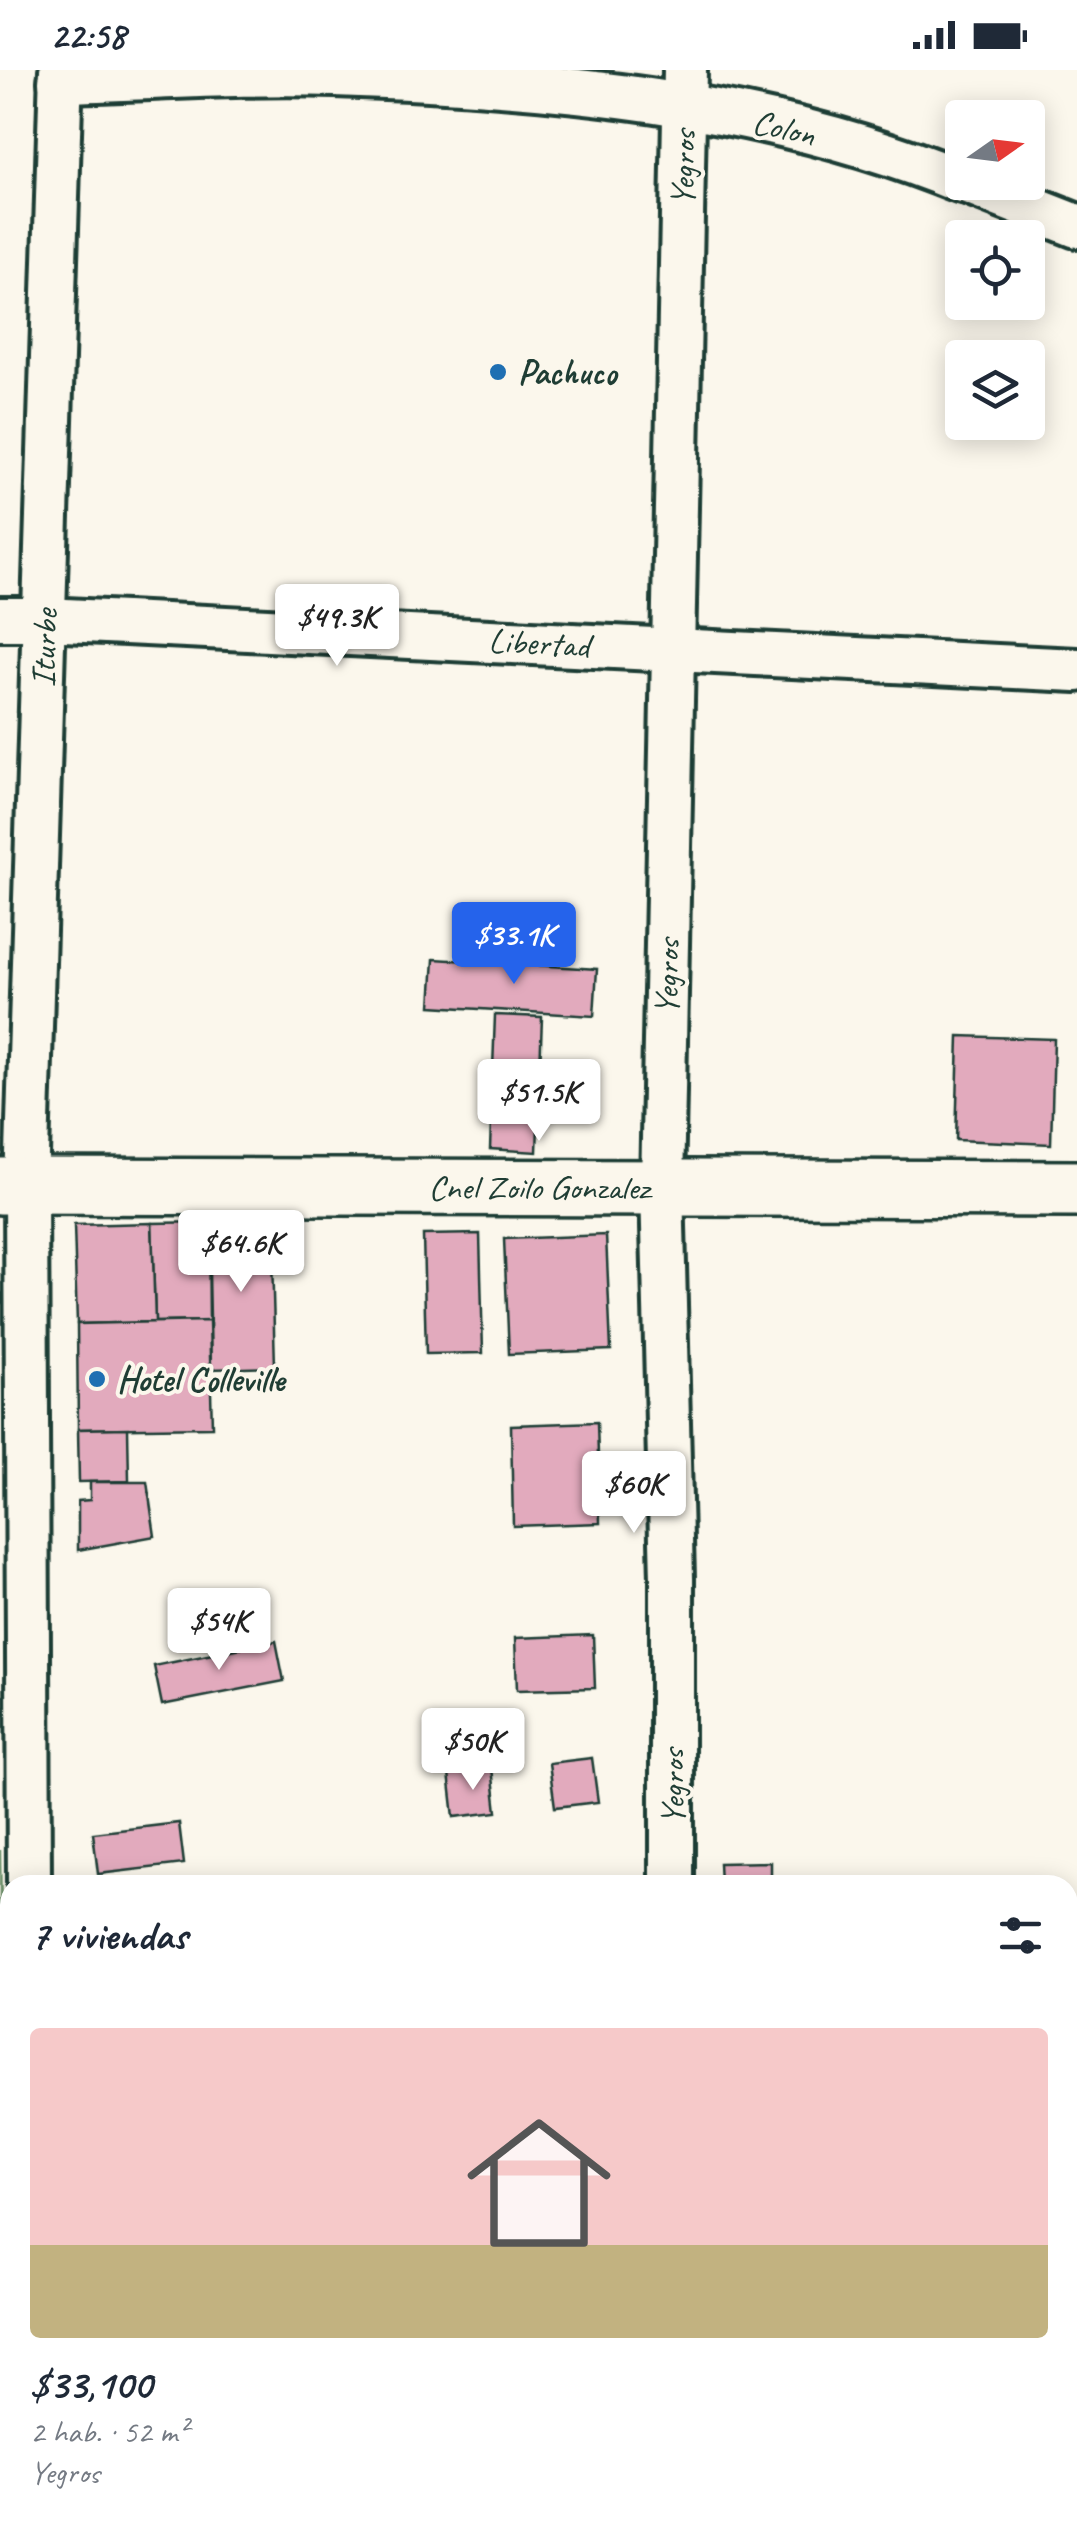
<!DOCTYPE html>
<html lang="es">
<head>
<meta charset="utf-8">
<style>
	body { margin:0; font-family:Caveat,sans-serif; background:#f6f6f7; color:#1f2937; height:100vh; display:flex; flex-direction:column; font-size:38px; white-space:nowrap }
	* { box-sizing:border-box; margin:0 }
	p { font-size:32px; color:#747a83 }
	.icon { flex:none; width:55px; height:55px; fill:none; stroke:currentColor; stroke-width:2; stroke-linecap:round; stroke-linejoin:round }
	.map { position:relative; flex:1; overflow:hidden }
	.drawer { position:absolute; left:0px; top:1805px; width:1078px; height:672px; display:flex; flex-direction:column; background:#fff; border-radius:30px 30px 0 0; box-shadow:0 5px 25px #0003 }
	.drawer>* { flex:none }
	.needle { width:65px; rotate:76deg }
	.tools { position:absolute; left:945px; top:30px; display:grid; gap:20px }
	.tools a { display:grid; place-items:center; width:100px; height:100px; border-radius:10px; background:#fff; box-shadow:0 5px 25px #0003; font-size:50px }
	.price { position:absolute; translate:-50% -85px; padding:0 22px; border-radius:10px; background:#fff; color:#222; font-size:32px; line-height:65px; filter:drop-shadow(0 2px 5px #0008) }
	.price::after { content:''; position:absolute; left:50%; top:60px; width:30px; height:22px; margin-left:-15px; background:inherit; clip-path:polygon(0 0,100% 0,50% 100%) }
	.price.selected { background:#2563eb; color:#fff }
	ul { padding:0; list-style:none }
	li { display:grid; align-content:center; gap:20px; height:530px; padding:0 30px }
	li+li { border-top:2px solid #e0e1e3 }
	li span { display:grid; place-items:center; height:310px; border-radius:10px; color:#555 }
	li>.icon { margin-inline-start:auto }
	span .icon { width:180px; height:180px; fill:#fffc; stroke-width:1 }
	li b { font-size:42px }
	h2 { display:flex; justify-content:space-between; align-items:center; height:120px; padding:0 30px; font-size:42px }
	.status { display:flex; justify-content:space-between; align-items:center; height:70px; padding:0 50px; background:#fff; direction:ltr }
	.status svg { height:28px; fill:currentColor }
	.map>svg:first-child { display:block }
</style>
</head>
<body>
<div class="status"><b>22:58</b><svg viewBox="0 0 49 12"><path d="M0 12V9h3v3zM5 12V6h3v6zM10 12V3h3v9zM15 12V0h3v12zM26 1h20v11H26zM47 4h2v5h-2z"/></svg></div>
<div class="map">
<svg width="1077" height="2477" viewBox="0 0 1077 2477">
	<rect width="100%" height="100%" fill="#fbf7ec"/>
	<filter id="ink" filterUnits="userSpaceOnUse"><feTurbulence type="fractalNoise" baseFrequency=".01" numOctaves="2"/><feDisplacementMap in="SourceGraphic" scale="20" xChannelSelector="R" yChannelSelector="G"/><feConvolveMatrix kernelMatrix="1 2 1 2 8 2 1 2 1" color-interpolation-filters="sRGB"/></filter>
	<g filter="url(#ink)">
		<g fill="#c0eca9" stroke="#70946e" stroke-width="2.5">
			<path d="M0,1780L5,2122H0Z"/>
			<path d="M1068,2159H1077V2477H705V2468H1068Z"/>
		</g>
		<g fill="#e2aabd" stroke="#1f3d34" stroke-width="2.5">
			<path d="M434,889L597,899L594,946L431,936Z"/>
			<path d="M495,945L542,947L537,1082L490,1079Z"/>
			<path d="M959,966L1054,969L1051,1074L956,1070Z"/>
			<path d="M271,1150L275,1297L211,1299L208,1152Z"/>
			<path d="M208,1152L209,1251L155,1252L152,1153Z"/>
			<path d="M152,1153L155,1252L77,1254L74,1155Z"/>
			<path d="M480,1164L483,1283L426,1284L423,1165Z"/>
			<path d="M606,1165L611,1280L509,1284L504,1169Z"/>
			<path d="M209,1251L212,1357L78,1359L77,1254Z"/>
			<path d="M597,1352L600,1453L513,1456L511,1355Z"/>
			<path d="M128,1358L129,1411L79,1412L78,1359Z"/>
			<path d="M90,1412H147L155,1466L78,1480V1431L90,1430Z"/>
			<path d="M593,1565L595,1618L517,1620L515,1568Z"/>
			<path d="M276,1571L284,1611L162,1635L154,1596Z"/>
			<path d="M592,1688L598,1732L555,1737L549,1693Z"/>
			<path d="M492,1698L497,1742L454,1747L449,1703Z"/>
			<path d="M179,1753L184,1794L98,1804L93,1763Z"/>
			<path d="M771,1792V1815H720L719,1793Z"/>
		</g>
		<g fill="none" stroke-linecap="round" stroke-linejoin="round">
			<defs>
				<g id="street">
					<path d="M60,11C151,9 244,2 335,5C546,12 766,31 962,112"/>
					<path d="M965,112L1077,156"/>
					<path d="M0,549H45L1077,600"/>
					<path d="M29,1815L26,1116L61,0"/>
					<path d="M672,1815V1509L662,1117L685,0"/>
					<path d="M1068,2136L1077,2135"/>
					<path d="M0,2165H10"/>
					<path d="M667,2477V2468"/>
				</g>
				<path id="secondary" d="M0,1116L1077,1119"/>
			</defs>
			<use href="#street" stroke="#1f3d34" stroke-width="50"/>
			<use href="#secondary" stroke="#1f3d34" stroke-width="62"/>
			<use href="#street" stroke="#fbf7ec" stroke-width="42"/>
			<use href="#secondary" stroke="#fbf7ec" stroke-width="55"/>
		</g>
	</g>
	<g fill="#1f6fb2" stroke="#fbf7ec" stroke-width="4">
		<circle cx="498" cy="302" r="10"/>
		<circle cx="97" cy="1309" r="10"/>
	</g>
	<g text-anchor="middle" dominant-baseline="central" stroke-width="8" stroke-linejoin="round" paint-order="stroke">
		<g font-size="35" fill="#1f3d34" stroke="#fbf7ec">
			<text transform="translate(784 58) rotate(13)">Colon</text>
			<text transform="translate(683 98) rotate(-89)">Yegros</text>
			<text transform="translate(539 573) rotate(3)">Libertad</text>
			<text transform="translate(44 578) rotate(-88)">Iturbe</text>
			<text transform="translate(667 907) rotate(-89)">Yegros</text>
			<text x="539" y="1117">Cnel Zoilo Gonzalez</text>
			<text transform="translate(672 1717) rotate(-90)">Yegros</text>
		</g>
		<g font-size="35" font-weight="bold" fill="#1f3d34" stroke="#fbf7ec" text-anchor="start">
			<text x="518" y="302">Pachuco</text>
			<text x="117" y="1309">Hotel Colleville</text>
		</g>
	</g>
</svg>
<div class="tools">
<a><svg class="needle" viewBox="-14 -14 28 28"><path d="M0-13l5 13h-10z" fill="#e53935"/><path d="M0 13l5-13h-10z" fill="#747a83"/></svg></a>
<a><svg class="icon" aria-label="locate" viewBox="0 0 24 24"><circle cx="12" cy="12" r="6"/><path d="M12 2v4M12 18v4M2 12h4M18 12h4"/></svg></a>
<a><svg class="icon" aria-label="layers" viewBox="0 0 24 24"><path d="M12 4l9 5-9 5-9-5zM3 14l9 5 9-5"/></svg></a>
</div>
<b class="price" style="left:337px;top:599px">$49.3K</b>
<b class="price selected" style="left:514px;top:917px">$33.1K</b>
<b class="price" style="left:539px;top:1074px">$51.5K</b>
<b class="price" style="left:241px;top:1225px">$64.6K</b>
<b class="price" style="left:634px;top:1466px">$60K</b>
<b class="price" style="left:219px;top:1603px">$54K</b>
<b class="price" style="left:473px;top:1723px">$50K</b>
<section class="drawer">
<h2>7 viviendas<svg class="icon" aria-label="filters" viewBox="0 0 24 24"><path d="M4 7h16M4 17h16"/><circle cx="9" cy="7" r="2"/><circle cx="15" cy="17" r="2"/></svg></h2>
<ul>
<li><span style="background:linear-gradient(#f6c9c9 70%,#c2b280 0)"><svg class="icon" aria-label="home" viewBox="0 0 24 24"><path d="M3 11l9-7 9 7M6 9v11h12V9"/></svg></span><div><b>$33,100</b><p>2 hab. · 52 m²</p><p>Yegros</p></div></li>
</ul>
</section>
</div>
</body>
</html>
